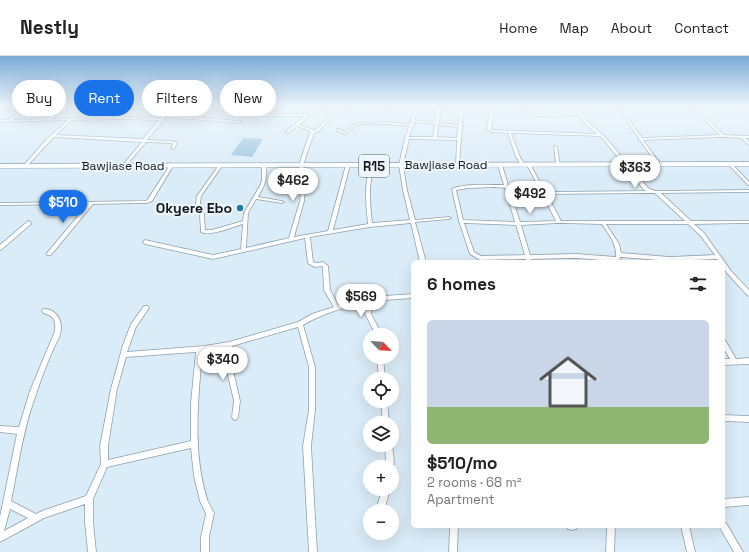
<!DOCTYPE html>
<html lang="en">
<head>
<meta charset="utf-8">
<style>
	body { margin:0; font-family:"Space Grotesk",sans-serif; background:#f2f2f2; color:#222; height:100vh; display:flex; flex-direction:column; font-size:15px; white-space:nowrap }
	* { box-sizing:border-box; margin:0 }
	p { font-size:13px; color:#767676 }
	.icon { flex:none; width:22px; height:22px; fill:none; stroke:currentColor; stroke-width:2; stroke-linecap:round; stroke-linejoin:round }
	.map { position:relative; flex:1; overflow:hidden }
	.drawer { position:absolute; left:411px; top:204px; width:314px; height:268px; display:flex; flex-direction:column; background:#fff; border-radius:6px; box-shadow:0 4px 16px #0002 }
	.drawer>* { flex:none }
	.hud { position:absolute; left:12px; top:24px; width:339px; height:36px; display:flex; gap:8px }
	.needle { width:26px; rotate:115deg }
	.buttons { position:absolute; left:363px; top:272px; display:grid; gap:8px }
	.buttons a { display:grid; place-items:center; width:36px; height:36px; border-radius:50%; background:#fff; box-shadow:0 4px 16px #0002; font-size:20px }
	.price { position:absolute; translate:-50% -34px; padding:0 9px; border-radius:14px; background:#fff; color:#222; font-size:13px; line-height:26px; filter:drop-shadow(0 1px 2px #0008) }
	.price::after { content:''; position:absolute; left:50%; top:24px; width:12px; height:9px; margin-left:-6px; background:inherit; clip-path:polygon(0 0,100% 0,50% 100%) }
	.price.current { background:#1a73e8; color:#fff }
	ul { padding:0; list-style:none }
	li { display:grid; align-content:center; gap:8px; height:212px; padding:0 16px }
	li span { display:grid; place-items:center; height:124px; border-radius:6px; color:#555 }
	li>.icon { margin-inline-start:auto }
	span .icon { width:72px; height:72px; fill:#fffc; stroke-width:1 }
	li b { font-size:17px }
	h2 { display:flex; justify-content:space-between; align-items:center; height:48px; padding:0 16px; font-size:17px }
	.pill { padding:0 14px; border-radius:18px; background:#fff; box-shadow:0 4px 16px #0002; font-size:14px; line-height:36px }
	.pill.current { background:#1a73e8; color:#fff }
	header { display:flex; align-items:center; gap:24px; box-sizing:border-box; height:56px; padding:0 20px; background:#fff; border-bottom:1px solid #e0e0e0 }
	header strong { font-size:19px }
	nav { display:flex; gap:22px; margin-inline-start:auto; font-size:14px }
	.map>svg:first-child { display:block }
</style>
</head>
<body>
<header>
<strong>Nestly</strong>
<nav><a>Home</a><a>Map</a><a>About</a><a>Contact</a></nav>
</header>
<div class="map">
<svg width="749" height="496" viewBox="0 0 749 496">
	<rect width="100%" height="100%" fill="#daecf8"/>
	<path fill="#9ac3e0" d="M243,82L263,83L252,101L231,99Z"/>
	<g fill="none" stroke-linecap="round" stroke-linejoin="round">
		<defs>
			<g id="street">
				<path d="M27,50H31L13,64L46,63L64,50H68L51,63L116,61L161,62L171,52L124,53L122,52L124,51L177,50L168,59L240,65L242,66L240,67L166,61L147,84L171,85L176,86L177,87L174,93L171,92L173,88L171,87L146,86L125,111H124L122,110L142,86L54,81L26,111H25L23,110L24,109L46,84L68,64L0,66V64H8ZM116,63L159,64L143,83L56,79L72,64Z"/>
				<path d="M234,50H246C243,52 237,52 234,50Z"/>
				<path d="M317,50H321L318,52L340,55L348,50H353L342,57L336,56L319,75L314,77L303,109L306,125L304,145L294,181L328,175L346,109L348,108L350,109L333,174L368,168C366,148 364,129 370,110L372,109L374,110C368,129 370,148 372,167L410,164L403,134L399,109L405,82L409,70C397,69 365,65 355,70C351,72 349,76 345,78L337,75V73H339L345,76L353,69L360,67L383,66L410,68L415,50H419L414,64L435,66L437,50H441L439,67L458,69L460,50H464L462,69L463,70L462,71L459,110L456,109L457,84L409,83L403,109L407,134L415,164L449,161L451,162L449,163L415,166L426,206H420L411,167L370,171L310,181L313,206L316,207L323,206L328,210L330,234L338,249L369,241L413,238V242L372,245L371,258L379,273L380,279H374L373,273L365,258L366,246C344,252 323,257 303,269L315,311V354L311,390L317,496H309L303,390L309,354V311L298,271L232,290L234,319L240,345L238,361L237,363L235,364L233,363L232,361L234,345L228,319L226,291L202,296C198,345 192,398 208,446C210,450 212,453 214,457L209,481V496H201V481L206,458L200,445L194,420L191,392L107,411L93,443V466L96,496H88L85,466V448L44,462L0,486V461L17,378L0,376V370L19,371L30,335L55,275C56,264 54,260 43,257L42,255L43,253C54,252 62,262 61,273C61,280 55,289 52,296C45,312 39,329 33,347C22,379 18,412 11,445L36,458L42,455L86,440L101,408L100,390L111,333L123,289L131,268L144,250H148L149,252L136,271L127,296L204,290L229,286L298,266L312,258L334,251L324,234L323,212L322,210L315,211L309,208L308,207L305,182L213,203L145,188L143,186L145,184L213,199L241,193L243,168C232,171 210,181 201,176L200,159L196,147L197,140L219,109H220L222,110L201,140L200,147L204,159L205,174H212L243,165L244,157L261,128L262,123V110L264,109L266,110C266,126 266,127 258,141L282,145L284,146L282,147L256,143L248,157L246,192L289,182L300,145L302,125L299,109L310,76V75L297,70L288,77L285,76L305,60H259L231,57L229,56L231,55L259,58H307ZM316,54L333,56L317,73L313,74L312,73L299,69ZM414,66L435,68L433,81H409L413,70L414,69ZM438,69L458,71L457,82L437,81ZM196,296L191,347V385L108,404V390L117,333L126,301ZM10,453L28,462L4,475Z"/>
				<path d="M383,50H387L381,59H379L378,58Z"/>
				<path d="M491,50H495L491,74H492L597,78L586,68L580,59L537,60L530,58L525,50H529L532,56L537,58L579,57L574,50H578L588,66L606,82L648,132L655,135L749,134V136L661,137L691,165H749V167L694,168L704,177L731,215L749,234V240L747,239L727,217L723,211V206H719L717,203L670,205L621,201L619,202L623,206L577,202L531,203L532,206H526V203L480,204L470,198L459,165L452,133C464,127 490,129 504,129L498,109L499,108L502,109L508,129L538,130L527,109L530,108L545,136L647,135L644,134L604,84L600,80L511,77L520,101L525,109L522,110L516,101L508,77L491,76L487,74ZM495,131L505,132L515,166L463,164L456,134L469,132ZM509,132H539L556,165L520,166ZM654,137L656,138L685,165H561L547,138ZM464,167L516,169L525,199L481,200L474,196ZM559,167L602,168C609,179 617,188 616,201L577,198L530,199L521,169ZM606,168H688L700,179L715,199L670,201L621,197L619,188Z"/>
				<path d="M616,50H653L651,51H620L642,82L720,79L699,59L693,50H697L701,57L724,79L749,80V82H745L749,86V89L741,82L723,81L643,84L661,109L658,110L640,84L638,83L639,82Z"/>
				<path d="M740,50H744L749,54V57Z"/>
				<path d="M554,90L557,91L560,109L559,110L556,109Z"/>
				<path d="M729,107H731L749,126V129H748L729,109Z"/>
				<path d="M170,109L173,110L152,145L147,147L93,148L51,199H47V197L88,148L0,149V147L146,145L148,143Z"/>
				<path d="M29,165L31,167V168L2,193L0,194V189L27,166Z"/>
				<path d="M723,284H725L736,303L749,302V308L723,309V303H730L723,291Z"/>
				<path d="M377,301H383L385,323H379Z"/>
				<path d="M381,345H387L389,367H383Z"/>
				<path d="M723,359L749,360V366L723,365Z"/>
				<path d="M392,388L394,406L392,413V411H385L386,406L385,389H392Z"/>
				<path d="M382,433H390L384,455H376Z"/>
				<path d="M749,441V449L723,451V443Z"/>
				<path d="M723,466L726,467L743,496H734L719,470H723Z"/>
				<path d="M450,470H458L457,496H449Z"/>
				<path d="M567,470H577L576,473L573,474L568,473Z"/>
				<path d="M607,470H615L614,496H606Z"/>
				<path d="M681,470H689L695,496H687Z"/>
			</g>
			<path id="primary" d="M749,106V110L0,112V108Z"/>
		</defs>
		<use href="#street" stroke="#8e9fab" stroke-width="1.5"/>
		<use href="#primary" stroke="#8e9fab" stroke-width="1"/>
		<use href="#street" fill="#fff" fill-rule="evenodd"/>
		<use href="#primary" fill="#fff" fill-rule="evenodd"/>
	</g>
	<linearGradient id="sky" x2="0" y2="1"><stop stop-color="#79abd5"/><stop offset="0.42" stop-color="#eef6fc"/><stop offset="1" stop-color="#eef6fc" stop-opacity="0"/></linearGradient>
	<rect width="749" height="120" fill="url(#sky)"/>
	<circle fill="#267aaa" stroke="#f0f7fc" stroke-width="1.5" cx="240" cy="152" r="4"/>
	<g text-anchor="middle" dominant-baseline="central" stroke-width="4" stroke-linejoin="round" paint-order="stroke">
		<g font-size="12" fill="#13191d" stroke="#f0f7fc">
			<text x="446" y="109">Bawjiase Road</text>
			<text x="123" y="110">Bawjiase Road</text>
		</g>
		<rect fill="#f0f7fc" stroke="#555c60" stroke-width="1" x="359" y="99" width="30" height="22" rx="3"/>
		<g font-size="13" font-weight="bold" fill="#13191d">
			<text x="374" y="110">R15</text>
		</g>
		<g font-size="14" font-weight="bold" fill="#13191d" stroke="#f0f7fc" text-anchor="end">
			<text x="232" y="152">Okyere Ebo</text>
		</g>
	</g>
</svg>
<div class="buttons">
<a><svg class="needle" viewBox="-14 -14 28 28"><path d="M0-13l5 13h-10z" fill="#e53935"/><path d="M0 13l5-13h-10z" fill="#767676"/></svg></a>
<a><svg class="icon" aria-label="locate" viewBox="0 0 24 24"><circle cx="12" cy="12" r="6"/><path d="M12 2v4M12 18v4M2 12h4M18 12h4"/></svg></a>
<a><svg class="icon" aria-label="layers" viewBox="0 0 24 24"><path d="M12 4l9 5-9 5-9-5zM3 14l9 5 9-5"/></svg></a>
<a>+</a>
<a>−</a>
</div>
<b class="price" style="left:635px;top:133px">$363</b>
<b class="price" style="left:293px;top:146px">$462</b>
<b class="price" style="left:530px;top:159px">$492</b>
<b class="price current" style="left:63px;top:168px">$510</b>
<b class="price" style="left:361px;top:262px">$569</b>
<b class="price" style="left:223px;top:325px">$340</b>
<div class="hud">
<a class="pill">Buy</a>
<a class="pill current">Rent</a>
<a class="pill">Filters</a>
<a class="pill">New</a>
</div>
<section class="drawer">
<h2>6 homes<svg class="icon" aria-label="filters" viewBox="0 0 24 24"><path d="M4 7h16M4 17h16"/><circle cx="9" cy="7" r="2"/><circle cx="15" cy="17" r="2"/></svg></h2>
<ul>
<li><span style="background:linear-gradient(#c9d6e8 70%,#8fb573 0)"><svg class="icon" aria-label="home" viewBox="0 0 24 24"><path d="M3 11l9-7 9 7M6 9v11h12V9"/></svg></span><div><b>$510/mo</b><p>2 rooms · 68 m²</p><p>Apartment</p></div></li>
</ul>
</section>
</div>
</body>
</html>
